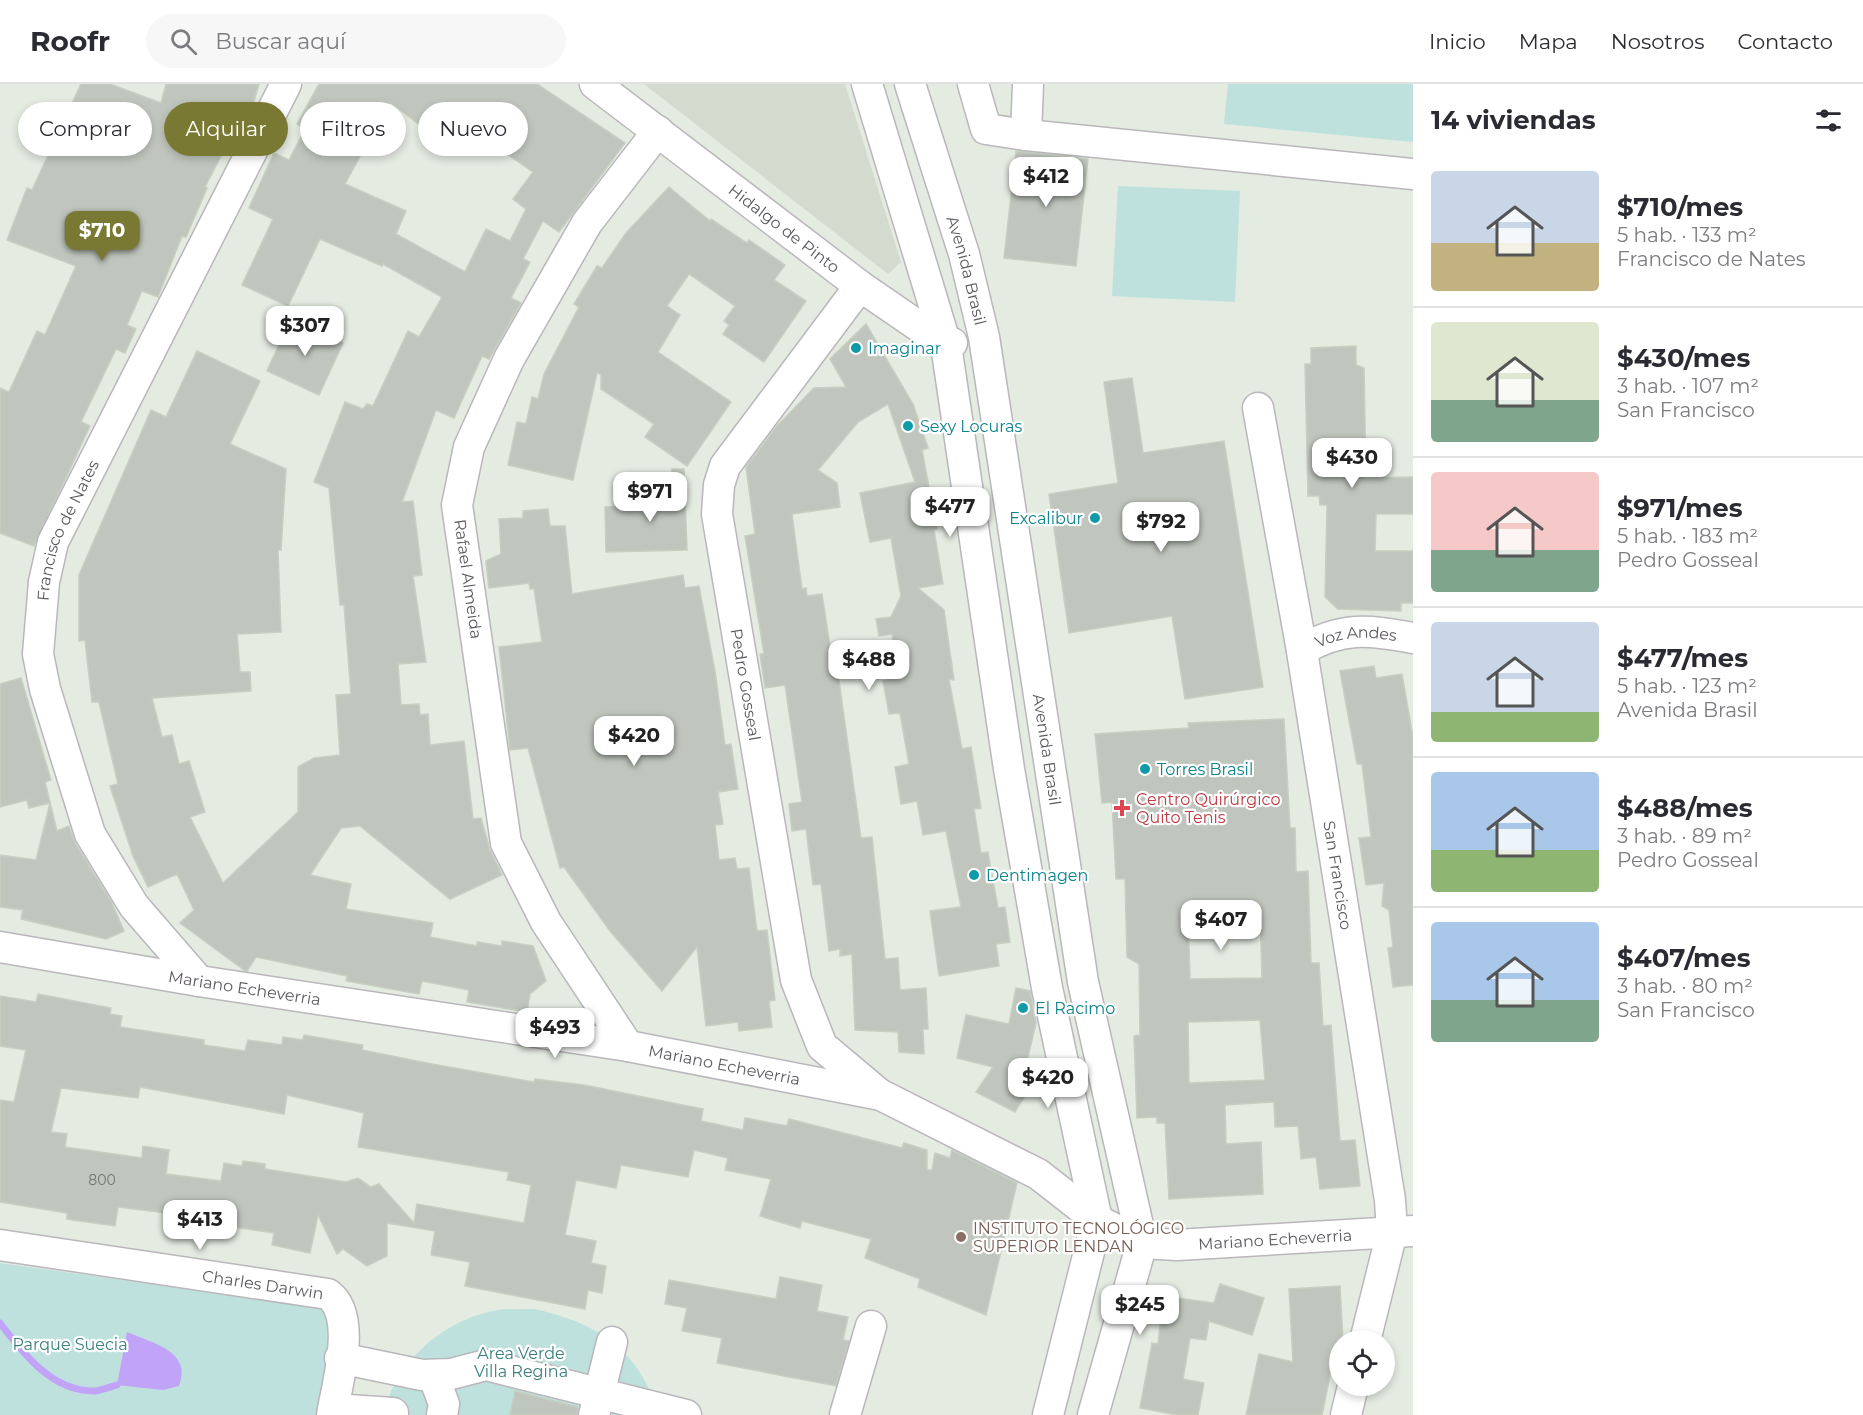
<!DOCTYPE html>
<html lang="es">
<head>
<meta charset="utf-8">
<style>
	body { margin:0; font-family:Montserrat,sans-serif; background:#f7f7f7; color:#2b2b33; height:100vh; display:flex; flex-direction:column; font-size:22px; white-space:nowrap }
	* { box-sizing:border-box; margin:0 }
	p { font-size:20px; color:#7c7c81 }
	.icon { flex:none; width:33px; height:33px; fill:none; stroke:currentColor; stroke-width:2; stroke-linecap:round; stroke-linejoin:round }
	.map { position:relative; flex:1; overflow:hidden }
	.panel { display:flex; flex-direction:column; background:#fff; width:450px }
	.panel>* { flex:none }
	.guide { position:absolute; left:18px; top:18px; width:570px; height:54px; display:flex; gap:12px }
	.fabs { position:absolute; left:1329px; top:1246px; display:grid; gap:12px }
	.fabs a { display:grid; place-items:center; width:66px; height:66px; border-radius:50%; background:#fff; box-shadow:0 3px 9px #0003; font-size:30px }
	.price { position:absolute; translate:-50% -51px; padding:0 14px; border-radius:12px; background:#fff; color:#222; font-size:20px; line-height:39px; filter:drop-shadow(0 2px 3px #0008) }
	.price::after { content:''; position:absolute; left:50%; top:36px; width:18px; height:14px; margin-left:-9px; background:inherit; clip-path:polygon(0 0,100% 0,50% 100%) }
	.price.current { background:#7a7934; color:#fff }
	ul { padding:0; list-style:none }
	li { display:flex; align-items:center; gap:18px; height:150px; padding:0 18px }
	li+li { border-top:2px solid #e1e1e2 }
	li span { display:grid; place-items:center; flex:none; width:168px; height:120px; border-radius:6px; color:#555 }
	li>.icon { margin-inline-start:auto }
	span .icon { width:72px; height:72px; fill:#fffc; stroke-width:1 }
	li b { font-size:26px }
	h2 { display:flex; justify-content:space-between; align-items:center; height:72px; padding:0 18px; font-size:26px }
	.tag { padding:0 21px; border-radius:27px; background:#fff; box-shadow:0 3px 9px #0003; font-size:21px; line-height:54px }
	.tag.current { background:#7a7934; color:#fff }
	header { display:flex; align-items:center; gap:36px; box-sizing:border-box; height:84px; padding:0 30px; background:#fff; border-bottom:2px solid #e1e1e2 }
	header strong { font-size:28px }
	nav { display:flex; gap:33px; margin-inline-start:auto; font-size:21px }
	.search { width:420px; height:54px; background:#f7f7f7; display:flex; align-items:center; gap:15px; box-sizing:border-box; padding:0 21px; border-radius:33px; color:#7c7c81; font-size:22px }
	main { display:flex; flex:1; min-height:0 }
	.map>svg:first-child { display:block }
</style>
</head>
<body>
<header>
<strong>Roofr</strong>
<div class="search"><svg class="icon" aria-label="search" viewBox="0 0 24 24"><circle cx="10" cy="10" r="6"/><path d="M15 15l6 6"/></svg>Buscar aquí</div>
<nav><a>Inicio</a><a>Mapa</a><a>Nosotros</a><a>Contacto</a></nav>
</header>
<main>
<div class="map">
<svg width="1413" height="1331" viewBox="0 0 1413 1331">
	<rect width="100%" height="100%" fill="#e4ebe1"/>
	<path fill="#d3dbcf" d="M644,0H845L901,178L888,190Z"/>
	<g fill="#bee1de">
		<path d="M1228,0H1413V58L1224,40Z"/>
		<path d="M1118,102L1240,107L1235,218L1112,212Z"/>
		<path d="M0,1179L324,1224L336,1253L323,1331H0Z"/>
		<path d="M535,1225C599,1240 639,1265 659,1331H383C395,1278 444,1235 498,1226C510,1224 523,1226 535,1225Z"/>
	</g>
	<path fill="#c1a4f8" d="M127,1248C152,1259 193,1267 179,1302L163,1306L117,1301Z"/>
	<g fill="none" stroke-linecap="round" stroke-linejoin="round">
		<path stroke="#c1a4f8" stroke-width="7" d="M0,1239C23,1269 52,1308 95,1307C102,1306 110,1303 117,1301"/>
	</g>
	<g fill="#c0c6bd" stroke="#c6cfc0" stroke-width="1.5" fill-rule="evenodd">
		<path d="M81,0H110L161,19L166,0H259L252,24L247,22L205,103L207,104L186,153L182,152L158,213L142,207L127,241L136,245L125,269L116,265L81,338L90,342L34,462L0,449V304L9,308L37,247L45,251L76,182L7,156L27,104L32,106Z"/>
		<path d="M319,0H537L625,59L559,148L543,137L523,175L530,178L511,214L521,219L489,275L482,272L454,334L436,326L402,418L413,417L422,491L413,492L426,578L398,580L401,621L419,620L420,631L428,630L430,661L464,657L473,735L481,734L490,766L502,791L450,815L360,742L341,744L310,791L351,800L346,825L433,839L430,853L477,862V858L502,862V857L533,862L546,897L530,910L527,928L467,918L469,906L422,897L419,910L346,897L347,892L256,873L247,887L244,886L180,839L194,826L177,790L148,803L133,772L110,702L118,700L99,618H92L85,556L79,557V491L151,326L166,333L197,267L260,297L230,360L286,385L281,466H278L281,548L237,550L240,588H250L251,607L152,614L162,653L172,651L179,680L189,677L205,728L190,733L223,799L298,728V683L314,674L340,671L336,611L351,610L344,521H340L329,404L314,398L345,318L363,325L367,320L373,322L408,247L419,253L442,213L383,180L382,182L320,155L288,222L242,201L273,135L249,124L274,69L289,76L305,45L297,40ZM390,18L440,57L457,36L533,88L513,115L526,125L510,157L486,145L465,188L396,150L406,127L345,100Z"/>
		<path d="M1016,67L1088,75L1076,182L1004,174Z"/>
		<path d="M669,103L710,137L711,135L747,159L749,156L785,181L774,196L806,217L764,278L723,250L729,241L724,237L735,222L689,190L667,222L680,231L658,268L731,318L687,382L645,353L654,340L601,305V290L597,289L573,396L508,381L517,338L526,340L532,313L538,315L544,290L579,223L574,220L597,182L602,184L626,149Z"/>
		<path d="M291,235L343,259L319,311L267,287Z"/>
		<path d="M866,240L913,320L928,364L922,366L937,445L934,446L943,500L918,504L944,526L954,596L949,595L962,665L971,663L981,724L974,725L981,769L988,768L998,824L1005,823L1010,858L996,860L999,882L939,892L930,827L961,823L946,747L923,751L917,717L901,720L895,683L909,680L900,629L889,630L883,597L898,594L892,550L879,552L876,535L891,533L901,512L891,454L870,458L860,409L915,398L888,320L858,338L818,386L837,399L840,423L792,430L802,505L806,504L807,512L822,510L830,562L834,561L861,754L872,753L885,875L898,874L900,906L926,904L928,945H923L924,970L899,968L898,948L855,946L852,870L840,872V865L829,867L821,800L813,801L806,745L792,747L789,720L802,718L785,601L765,604L760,570H764L745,452L755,450L746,383L777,342L814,304L846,303L830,275Z"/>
		<path d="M1356,262V281L1364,284L1366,394L1413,393V430H1376L1375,467H1413V519H1401V527L1338,525L1325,513L1327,421H1320L1319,412H1308L1305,280H1311V264Z"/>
		<path d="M1132,294L1143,369L1224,357L1263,603L1185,615L1172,532L1069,549L1049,410L1118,399L1104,298Z"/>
		<path d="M672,385H684L687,466L606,468L605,423L669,420Z"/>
		<path d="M548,425L550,442H565L572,510L683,491L685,504L699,502L715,587L725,661L731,660L738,705L718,708L723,740L715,741L719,776L735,774L737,785L749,784L757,847L767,846L775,916L769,917L772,943L739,947L738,938L706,942L697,863L662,907L610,847L564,783L560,784L528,664L510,666L499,563L542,558L534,505H530L529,499L489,504L486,477L501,470L499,435L523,434V427Z"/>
		<path d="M1374,582L1376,594L1402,590L1413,653V901L1393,903L1388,864L1393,863L1389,826L1382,822L1384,799L1366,801L1359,754L1371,753L1362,680H1357L1340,587Z"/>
		<path d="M21,594L51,696L45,698L57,747L69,742L75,759L112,819L124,847L106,855L21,835L23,826L0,823V771L36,776L50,719L29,724L27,716L0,723V600Z"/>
		<path d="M1284,635L1290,744H1295L1296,788L1308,787L1311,879H1319L1323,942L1331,941L1340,1057L1355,1056L1360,1102L1320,1105L1316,1073L1301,1075L1298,1042L1275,1043L1274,1018L1225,1021L1226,1060L1261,1058L1263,1110L1169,1115L1165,1039H1157V1033L1137,1034L1134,952L1140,951L1139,880L1127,873L1125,795H1116L1112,718L1102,719L1095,650L1189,644L1188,639ZM1260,829L1262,894L1190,895L1188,832ZM1260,936L1265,996L1189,999L1188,938Z"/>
		<path d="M1016,904L1030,907L1036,939L1023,994L1034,997L1015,1028L976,1008L993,983L957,974L966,931L1009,940Z"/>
		<path d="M38,910L111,924L110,930L122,932L120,943L204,956V961L245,967L248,956L282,961L283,953L303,956L304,951L363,961L362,966L432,980L534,998L535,995L584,1001L703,1025L701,1037L743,1046L745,1034L787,1042L789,1035L902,1064L904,1059L927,1066V1086H932L935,1069L950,1074L952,1066L1017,1099L986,1231L918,1203L920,1195L865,1174L871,1155L802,1137L800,1144L760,1132L771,1095L725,1086L728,1074L694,1066L688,1093L621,1081L616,1104L576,1096L565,1151L596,1157L591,1179L606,1182L602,1209L588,1206L585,1225L465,1202L470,1178L431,1171L435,1147L387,1139V1172L367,1182L343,1165L337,1170L318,1131L310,1169L272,1161L274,1149L213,1140L211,1151L164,1145L167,1129L118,1123L115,1142L67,1135V1129L0,1118V1016L14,1018L26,966L0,962V912L36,918ZM140,1003L284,1030L287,1011L364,1029L358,1063L509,1088L507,1096L531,1101L524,1139L417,1120L414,1139L379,1100L371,1103L358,1094L346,1098L265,1085V1080L243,1077L242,1082L224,1079L221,1097L166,1090L169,1066L143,1062L142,1074L65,1063L67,1050L51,1048L61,1004L138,1014Z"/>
		<path d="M780,1193L822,1201L817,1227L848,1233L843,1256L849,1257L836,1302L717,1279L722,1254L682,1247L687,1224L665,1220L669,1196L776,1215Z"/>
		<path d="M1220,1200L1264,1214L1252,1251L1209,1237L1206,1256L1190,1254L1183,1295L1204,1299L1198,1331H1177L1140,1324L1152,1259L1158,1260L1163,1212L1214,1219Z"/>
		<path d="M1340,1202L1343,1257H1340V1263H1336L1322,1331H1246L1259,1270L1293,1278L1289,1205Z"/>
		<path d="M515,1307L578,1323L577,1331H510Z"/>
	</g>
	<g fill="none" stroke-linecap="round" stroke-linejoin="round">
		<defs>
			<g id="minor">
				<path id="s1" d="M595,0L860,202L946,261L952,259"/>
				<path d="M867,0L946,261L1009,685L1047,904L1097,1136L1048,1331"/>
				<path id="s2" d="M910,0L964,170L984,253L1083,898L1142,1159L1093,1331"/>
				<path d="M973,0L986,45L1026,51L1413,90"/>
				<path d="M1026,51L1028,0"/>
				<path id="s3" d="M860,202L725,382L719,401L717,430L796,896L822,962L878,1009"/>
				<path id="s4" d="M1258,324L1301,561L1390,1116L1392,1148L1365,1257"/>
				<path id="s5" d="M1302,566C1342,542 1368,546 1413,554"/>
				<path id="s6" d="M0,863L199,897L628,962L881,1011L1038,1090L1097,1136L1142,1159L1177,1161L1413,1147"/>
				<path id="s7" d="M199,897L134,822L90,750L45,605L38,570L44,498L53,458L286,0"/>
				<path d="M628,962L546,838L506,759L457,421L469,363L509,275L587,139L658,47"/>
				<path id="s8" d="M0,1161L328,1210C358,1232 337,1299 332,1331"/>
				<path d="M340,1274L422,1291L451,1290L486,1281L686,1331"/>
				<path d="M433,1291L444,1320L442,1331"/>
				<path d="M333,1325L393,1329"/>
				<path d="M594,1331L612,1258"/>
				<path d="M845,1331L871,1242"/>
				<path d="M1346,1331L1353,1302"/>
			</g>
		</defs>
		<use href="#minor" stroke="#bab6bc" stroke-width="33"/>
		<use href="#minor" stroke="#fff" stroke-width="30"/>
	</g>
	<g fill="#0f9aa8" stroke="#fff" stroke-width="2">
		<circle cx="856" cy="264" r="6"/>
		<circle cx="908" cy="342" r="6"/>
		<circle cx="1095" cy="434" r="6"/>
		<circle cx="1145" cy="685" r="6"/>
		<circle cx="974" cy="791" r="6"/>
		<circle cx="1023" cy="924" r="6"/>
	</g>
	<path fill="#e0444e" stroke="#fff" stroke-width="2" d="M1119 715h6v6h6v6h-6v6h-6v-6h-6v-6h6z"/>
	<circle fill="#8d6e63" stroke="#fff" stroke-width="2" cx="961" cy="1153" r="6"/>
	<g text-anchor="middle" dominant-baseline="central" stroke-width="4.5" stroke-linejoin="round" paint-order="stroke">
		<g font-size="14" fill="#767477">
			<text x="102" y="1096">800</text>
		</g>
		<g font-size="16" fill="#5d5960" stroke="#fff">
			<text stroke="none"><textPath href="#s1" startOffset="238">Hidalgo de Pinto</textPath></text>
			<text stroke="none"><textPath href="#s2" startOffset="195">Avenida Brasil</textPath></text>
			<text stroke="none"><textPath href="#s7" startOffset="500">Francisco de Nates</textPath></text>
			<text transform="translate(468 495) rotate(82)">Rafael Almeida</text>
			<text stroke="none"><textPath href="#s5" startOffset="57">Voz Andes</textPath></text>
			<text stroke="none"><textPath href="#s3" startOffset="447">Pedro Gosseal</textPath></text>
			<text stroke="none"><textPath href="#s2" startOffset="681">Avenida Brasil</textPath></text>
			<text stroke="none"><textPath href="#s4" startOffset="474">San Francisco</textPath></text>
			<text stroke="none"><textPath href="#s6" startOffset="248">Mariano Echeverria</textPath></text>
			<text stroke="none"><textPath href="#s6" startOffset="734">Mariano Echeverria</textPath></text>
			<text stroke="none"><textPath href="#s6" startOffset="1328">Mariano Echeverria</textPath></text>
			<text stroke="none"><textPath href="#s8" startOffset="266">Charles Darwin</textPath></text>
		</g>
		<g font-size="16" fill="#0d838f" stroke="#fff" text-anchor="start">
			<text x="868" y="264">Imaginar</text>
			<text x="920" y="342">Sexy Locuras</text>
			<text x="1083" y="434" text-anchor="end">Excalibur</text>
			<text x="1157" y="685">Torres Brasil</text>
			<text x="986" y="791">Dentimagen</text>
			<text x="1035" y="924">El Racimo</text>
		</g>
		<g font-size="16" fill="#be3a42" stroke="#fff" text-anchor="start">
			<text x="1136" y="715">Centro Quirúrgico<tspan x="1136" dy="18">Quito Tenis</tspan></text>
		</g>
		<g font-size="16" fill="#785e54" stroke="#fff" text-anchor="start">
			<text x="973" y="1144">INSTITUTO TECNOLÓGICO<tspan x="973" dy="18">SUPERIOR LENDAN</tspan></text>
		</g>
		<g font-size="16" fill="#3a7f7c" stroke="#fff">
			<text x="70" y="1260">Parque Suecia</text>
			<text x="521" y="1269">Area Verde<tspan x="521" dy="18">Villa Regina</tspan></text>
		</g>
	</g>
</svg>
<div class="fabs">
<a><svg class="icon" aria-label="locate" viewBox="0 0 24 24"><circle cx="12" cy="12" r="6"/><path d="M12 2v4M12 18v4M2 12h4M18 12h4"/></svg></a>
</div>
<b class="price" style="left:1046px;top:124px">$412</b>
<b class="price current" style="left:102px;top:178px">$710</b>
<b class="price" style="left:305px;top:273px">$307</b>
<b class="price" style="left:1352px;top:405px">$430</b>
<b class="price" style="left:650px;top:439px">$971</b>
<b class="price" style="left:950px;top:454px">$477</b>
<b class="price" style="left:1161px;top:469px">$792</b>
<b class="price" style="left:869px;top:607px">$488</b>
<b class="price" style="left:634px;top:683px">$420</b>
<b class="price" style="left:1221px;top:867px">$407</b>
<b class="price" style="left:555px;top:975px">$493</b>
<b class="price" style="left:1048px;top:1025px">$420</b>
<b class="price" style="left:200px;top:1167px">$413</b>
<b class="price" style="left:1140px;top:1252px">$245</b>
<div class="guide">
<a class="tag">Comprar</a>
<a class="tag current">Alquilar</a>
<a class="tag">Filtros</a>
<a class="tag">Nuevo</a>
</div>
</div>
<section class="panel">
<h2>14 viviendas<svg class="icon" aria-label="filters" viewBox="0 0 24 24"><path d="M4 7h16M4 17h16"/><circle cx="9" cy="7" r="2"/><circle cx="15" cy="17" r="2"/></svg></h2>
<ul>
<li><span style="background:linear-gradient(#c9d6e8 60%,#c2b280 0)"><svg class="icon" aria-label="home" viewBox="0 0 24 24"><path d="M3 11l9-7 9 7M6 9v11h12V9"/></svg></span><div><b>$710/mes</b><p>5 hab. · 133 m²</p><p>Francisco de Nates</p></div></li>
<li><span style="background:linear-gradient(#dfe7d0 65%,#7fa58c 0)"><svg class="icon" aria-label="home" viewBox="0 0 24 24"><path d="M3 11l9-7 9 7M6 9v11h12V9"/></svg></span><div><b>$430/mes</b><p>3 hab. · 107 m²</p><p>San Francisco</p></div></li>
<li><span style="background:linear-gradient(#f6c9c9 65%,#7fa58c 0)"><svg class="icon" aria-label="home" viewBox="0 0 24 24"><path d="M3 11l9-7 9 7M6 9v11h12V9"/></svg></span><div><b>$971/mes</b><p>5 hab. · 183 m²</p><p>Pedro Gosseal</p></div></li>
<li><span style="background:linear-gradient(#c9d6e8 75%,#8fb573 0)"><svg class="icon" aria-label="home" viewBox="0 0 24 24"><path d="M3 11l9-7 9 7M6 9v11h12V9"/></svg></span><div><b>$477/mes</b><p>5 hab. · 123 m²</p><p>Avenida Brasil</p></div></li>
<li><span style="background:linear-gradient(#a9c7e8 65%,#8fb573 0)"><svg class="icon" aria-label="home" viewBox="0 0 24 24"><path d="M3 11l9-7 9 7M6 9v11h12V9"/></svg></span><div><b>$488/mes</b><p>3 hab. · 89 m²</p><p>Pedro Gosseal</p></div></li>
<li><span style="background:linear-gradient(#a9c7e8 65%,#7fa58c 0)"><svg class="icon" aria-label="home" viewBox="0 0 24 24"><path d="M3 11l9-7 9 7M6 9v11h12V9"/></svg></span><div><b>$407/mes</b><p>3 hab. · 80 m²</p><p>San Francisco</p></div></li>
</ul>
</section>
</main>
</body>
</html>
